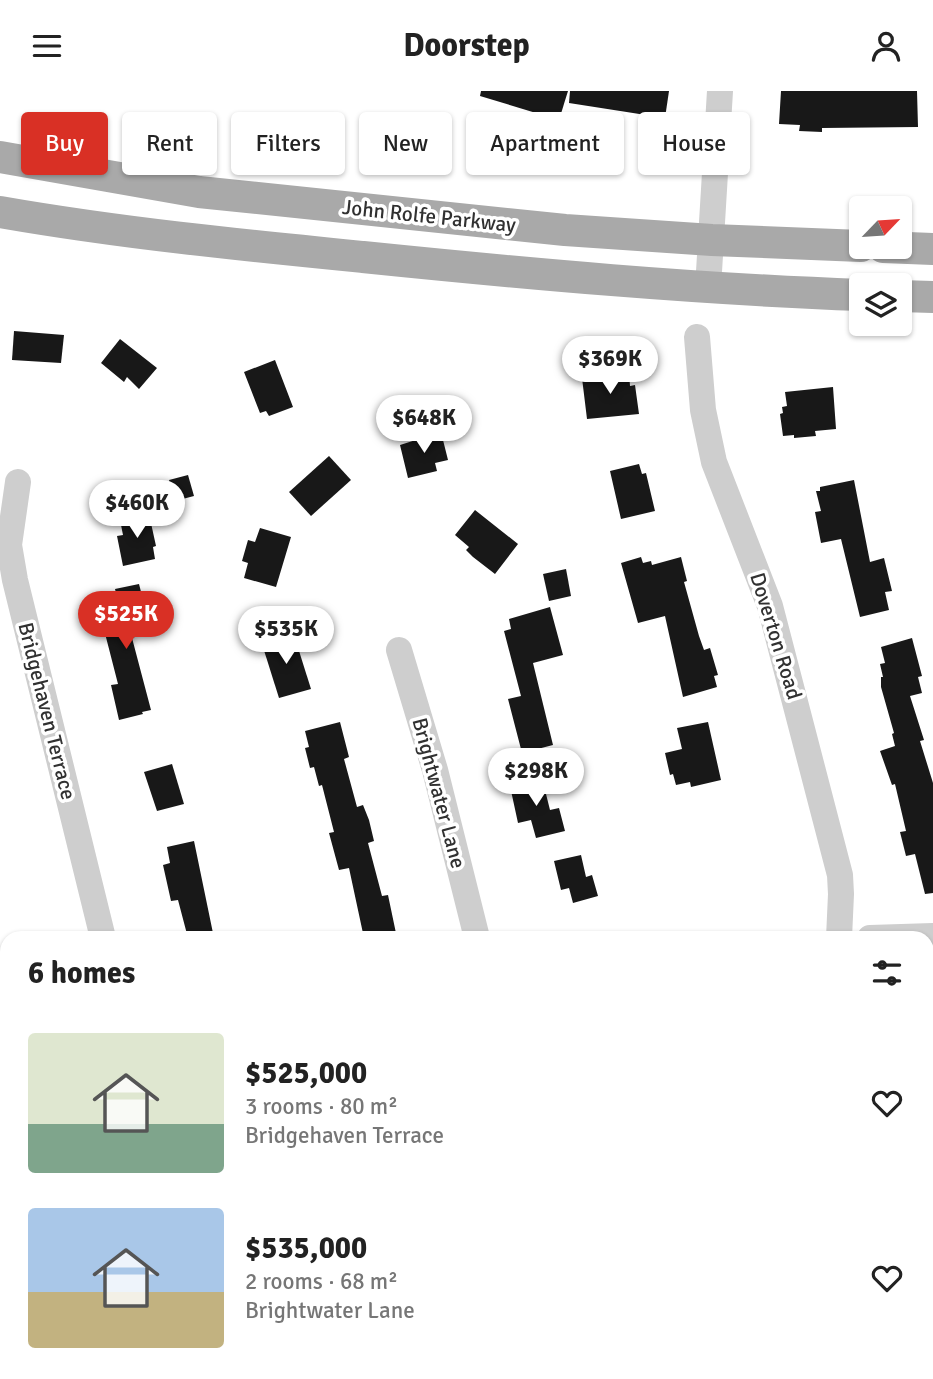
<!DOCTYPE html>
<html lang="en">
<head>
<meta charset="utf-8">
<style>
	body { margin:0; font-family:Signika,sans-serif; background:#f2f2f2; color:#222; height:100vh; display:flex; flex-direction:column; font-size:26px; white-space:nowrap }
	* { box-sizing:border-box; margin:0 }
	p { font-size:23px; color:#767676 }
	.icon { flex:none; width:38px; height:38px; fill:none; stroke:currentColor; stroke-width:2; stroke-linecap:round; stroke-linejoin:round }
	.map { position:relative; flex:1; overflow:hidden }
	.sheet { position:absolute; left:0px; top:840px; width:934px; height:448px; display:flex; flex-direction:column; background:#fff; border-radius:21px 21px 0 0; box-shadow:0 2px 5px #0004 }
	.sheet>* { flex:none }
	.top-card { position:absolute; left:21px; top:21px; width:892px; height:63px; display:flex; gap:14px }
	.needle { width:46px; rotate:65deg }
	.buttons { position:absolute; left:849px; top:105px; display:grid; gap:14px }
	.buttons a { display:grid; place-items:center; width:63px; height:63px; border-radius:7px; background:#fff; box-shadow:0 2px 5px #0004; font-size:35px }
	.price { position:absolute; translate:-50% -60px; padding:0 16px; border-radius:24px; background:#fff; color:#222; font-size:23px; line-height:46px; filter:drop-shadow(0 2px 4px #0008) }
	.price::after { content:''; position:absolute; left:50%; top:42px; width:21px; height:16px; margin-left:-10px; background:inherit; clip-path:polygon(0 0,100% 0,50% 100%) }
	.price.selected { background:#d93025; color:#fff }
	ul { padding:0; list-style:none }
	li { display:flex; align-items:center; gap:21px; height:175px; padding:0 28px }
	li span { display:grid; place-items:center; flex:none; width:196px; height:140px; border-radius:7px; color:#555 }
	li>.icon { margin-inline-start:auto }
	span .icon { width:84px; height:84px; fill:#fffc; stroke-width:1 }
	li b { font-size:30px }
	h2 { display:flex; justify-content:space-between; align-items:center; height:84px; padding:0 28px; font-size:30px }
	.pill { padding:0 24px; border-radius:7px; background:#fff; box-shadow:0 2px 5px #0004; font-size:24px; line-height:63px }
	.pill.selected { background:#d93025; color:#fff }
	header { display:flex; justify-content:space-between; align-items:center; height:91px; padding:0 28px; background:#fff; font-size:32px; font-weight:700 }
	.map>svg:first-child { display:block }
</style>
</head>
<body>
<header><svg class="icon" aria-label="menu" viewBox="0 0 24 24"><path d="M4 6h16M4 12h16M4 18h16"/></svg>Doorstep<svg class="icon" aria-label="person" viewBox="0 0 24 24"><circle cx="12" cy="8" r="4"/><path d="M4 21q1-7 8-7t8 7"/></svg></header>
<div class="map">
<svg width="933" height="1288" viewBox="0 0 933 1288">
	<rect width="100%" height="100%" fill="#fff"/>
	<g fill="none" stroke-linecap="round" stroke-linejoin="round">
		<path stroke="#cbe4ee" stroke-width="8" d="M0,1061L7,1057"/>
	</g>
	<g fill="#181818">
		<path d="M481,0H568L559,29L480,5Z"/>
		<path d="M570,0H669L665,27L569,12Z"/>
		<path d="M781,0H917L918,36L822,37V41L799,40L800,34L779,33Z"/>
		<path d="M14,240L64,244L61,272L12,269Z"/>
		<path d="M120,248L157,277L139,298L127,286L124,291L101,272Z"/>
		<path d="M275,269L293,316L269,325L266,320L260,322L244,281Z"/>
		<path d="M629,282L630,295L635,294L639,323L587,328L582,287Z"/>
		<path d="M833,296L836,338L815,340L816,345L794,347V344L783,345L780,323L783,322L782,316L787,315L785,301Z"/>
		<path d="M441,341L448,369L435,372L437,380L408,387L400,354Z"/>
		<path d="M329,365L351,389L311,425L289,401Z"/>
		<path d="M639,373L642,383L646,382L655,420L621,428L610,380Z"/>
		<path d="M188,384L194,405L175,410L169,389Z"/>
		<path d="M854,389L870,471L884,467L892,500L885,501L889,519L860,526L841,448L821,452L815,421L821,420L816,400H820V396Z"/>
		<path d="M475,419L518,453L495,483L473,466L466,459L469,456L455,444Z"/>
		<path d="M149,423L156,455L153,456L155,468L123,475L117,445L123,444L120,429Z"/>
		<path d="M260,437L291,446L276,496L244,487L248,472L242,470L248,449L255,451Z"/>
		<path d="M641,466L643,472L651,470L652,474L681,466L687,490L684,491L699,545L704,559L710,557L718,584L714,585L717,596L683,606L665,525L638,532L621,472Z"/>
		<path d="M566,478L571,505L549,510L543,483Z"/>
		<path d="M139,493L148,528L132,532L135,546L132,547L151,619L142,621L143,623L119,629L111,594L118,593L99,519L119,514L115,498Z"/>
		<path d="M550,516L563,564L533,572L553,654L522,662L508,608L521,605L504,540L511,538L509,528Z"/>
		<path d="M294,544L311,598L279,607L262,553Z"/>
		<path d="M912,547L922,585L918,586L922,602L910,605L924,649L920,650L933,692V802L925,803L915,763L906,765L900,741L906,740L895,693L892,694L880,660L895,655L892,643L894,642L881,596V586H883L880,573L885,572L881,556Z"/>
		<path d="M340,631L349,666L344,668L357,716L363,714L369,729L374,750L368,752L382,805L388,804L397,847H364L349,777L339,779L329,742L334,741L322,694L319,695L314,676L310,677L305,657L309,656L305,640Z"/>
		<path d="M708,631L721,689L691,696L690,691L676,694L673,683L670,684L665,662L682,658L677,637Z"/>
		<path d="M172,673L184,713L157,720L144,681Z"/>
		<path d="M542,687L550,719L559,717L565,740L536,747L531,729L518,732L510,695Z"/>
		<path d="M194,750L214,847H188L178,809L171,810L163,774L170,772L167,756Z"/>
		<path d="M581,764L586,786L592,784L598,805L573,812L569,797L561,799L554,770Z"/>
	</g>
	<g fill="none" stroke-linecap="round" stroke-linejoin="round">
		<g stroke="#cecece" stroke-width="26">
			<path d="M708,197L720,0"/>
			<path d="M697,246L703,319L714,371L770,515L840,784L841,803L839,847"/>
			<path d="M18,391L9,454L15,489L103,847"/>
			<path d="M399,559L435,679L477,847"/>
			<path d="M870,847L933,845"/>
			<path d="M0,982L7,981"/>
			<path d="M209,1281L211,1288"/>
			<path d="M724,1281L731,1288"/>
		</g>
		<g stroke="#a9a9a9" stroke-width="32">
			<path d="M0,66L199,101L565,139L712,149L861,155"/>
			<path d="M0,121C120,142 242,154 363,166C529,183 695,198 861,204"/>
			<path d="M883,156L933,158"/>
			<path d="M900,205L933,206"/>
		</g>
	</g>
	<g text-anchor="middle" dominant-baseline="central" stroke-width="7" stroke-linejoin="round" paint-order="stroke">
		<g font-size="21" fill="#313131" stroke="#fff">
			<text transform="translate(429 125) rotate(6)">John Rolfe Parkway</text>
			<text transform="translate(776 545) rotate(73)">Doverton Road</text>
			<text transform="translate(47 620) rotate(76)">Bridgehaven Terrace</text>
			<text transform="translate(439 702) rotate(75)">Brightwater Lane</text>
		</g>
	</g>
</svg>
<div class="buttons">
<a><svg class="needle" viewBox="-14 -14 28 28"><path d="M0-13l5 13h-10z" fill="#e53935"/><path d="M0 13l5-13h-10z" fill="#767676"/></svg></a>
<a><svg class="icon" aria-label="layers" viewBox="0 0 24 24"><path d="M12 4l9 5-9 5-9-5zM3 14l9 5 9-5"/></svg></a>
</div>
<b class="price" style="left:610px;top:305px">$369K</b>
<b class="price" style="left:424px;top:364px">$648K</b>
<b class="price" style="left:137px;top:449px">$460K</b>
<b class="price selected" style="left:126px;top:560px">$525K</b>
<b class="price" style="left:286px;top:575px">$535K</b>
<b class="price" style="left:536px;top:717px">$298K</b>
<div class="top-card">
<a class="pill selected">Buy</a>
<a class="pill">Rent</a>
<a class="pill">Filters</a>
<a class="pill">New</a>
<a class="pill">Apartment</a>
<a class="pill">House</a>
</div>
<section class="sheet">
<h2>6 homes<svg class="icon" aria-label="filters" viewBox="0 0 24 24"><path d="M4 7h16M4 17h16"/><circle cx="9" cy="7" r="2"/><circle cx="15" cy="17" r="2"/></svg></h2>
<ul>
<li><span style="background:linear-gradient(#dfe7d0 65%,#7fa58c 0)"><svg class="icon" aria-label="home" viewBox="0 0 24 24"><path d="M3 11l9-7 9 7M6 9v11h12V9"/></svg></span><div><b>$525,000</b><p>3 rooms · 80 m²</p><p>Bridgehaven Terrace</p></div><svg class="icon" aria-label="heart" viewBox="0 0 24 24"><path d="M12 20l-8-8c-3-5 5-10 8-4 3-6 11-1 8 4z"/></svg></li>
<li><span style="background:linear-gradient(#a9c7e8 60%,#c2b280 0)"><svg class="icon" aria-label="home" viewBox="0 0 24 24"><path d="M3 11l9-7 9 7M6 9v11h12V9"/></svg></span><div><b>$535,000</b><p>2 rooms · 68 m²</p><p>Brightwater Lane</p></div><svg class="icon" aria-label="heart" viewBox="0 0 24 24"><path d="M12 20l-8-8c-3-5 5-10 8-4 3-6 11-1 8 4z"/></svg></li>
</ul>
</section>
</div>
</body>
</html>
